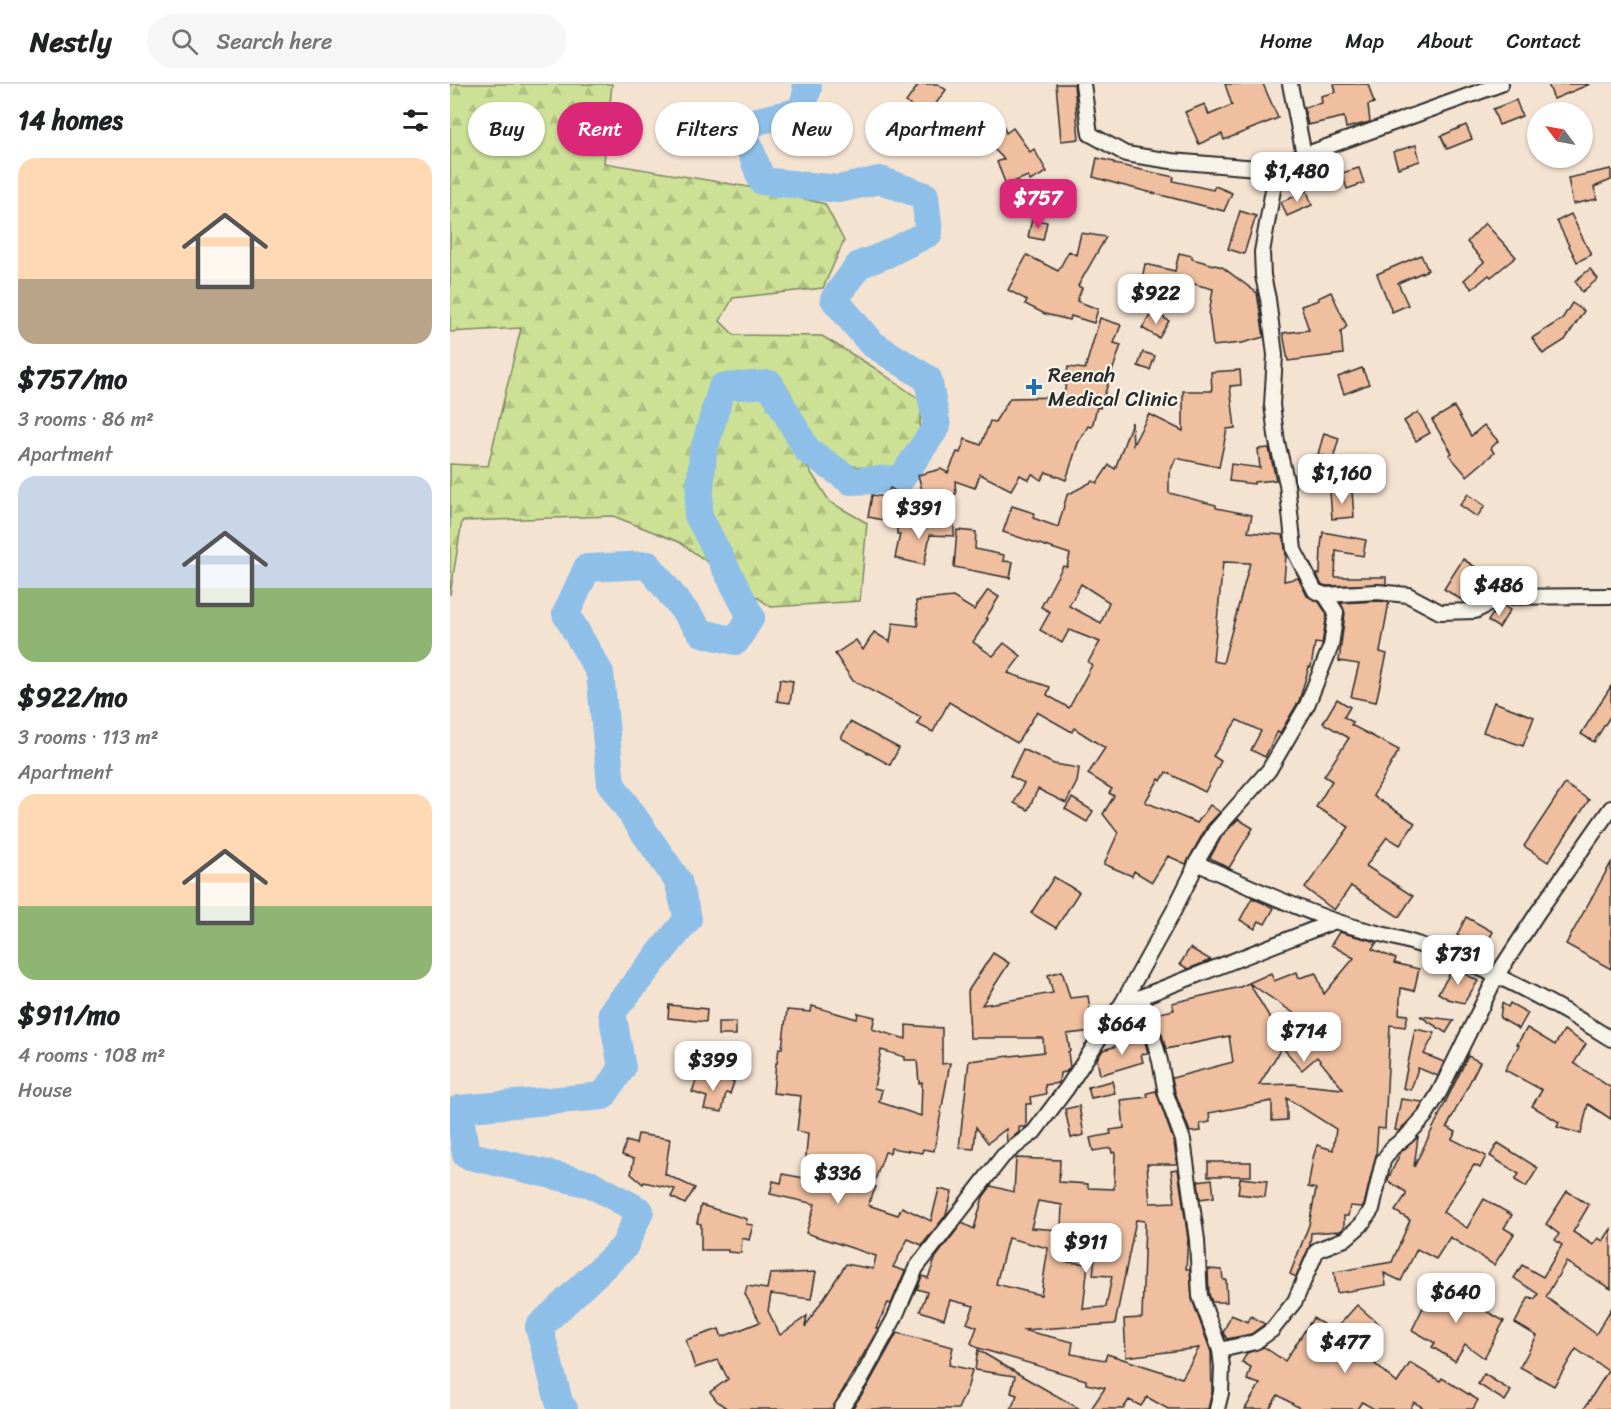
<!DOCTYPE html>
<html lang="en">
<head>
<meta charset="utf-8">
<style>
	body { margin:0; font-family:Sriracha,sans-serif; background:#f6f6f6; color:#202124; height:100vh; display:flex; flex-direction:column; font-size:22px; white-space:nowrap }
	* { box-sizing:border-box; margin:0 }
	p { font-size:20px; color:#757577 }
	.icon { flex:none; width:33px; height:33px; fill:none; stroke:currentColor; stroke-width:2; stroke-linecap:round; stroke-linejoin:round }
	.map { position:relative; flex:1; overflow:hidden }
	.sheet { display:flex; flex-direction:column; background:#fff; width:450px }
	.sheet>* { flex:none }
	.hud { position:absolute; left:18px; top:18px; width:570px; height:54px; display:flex; gap:12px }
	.needle { width:39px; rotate:302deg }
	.fabs { position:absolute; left:1077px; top:18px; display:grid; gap:12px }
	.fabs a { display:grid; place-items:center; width:66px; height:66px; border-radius:50%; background:#fff; box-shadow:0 2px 4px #0004; font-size:30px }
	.price { position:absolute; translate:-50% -51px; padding:0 14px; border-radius:12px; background:#fff; color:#222; font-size:20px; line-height:39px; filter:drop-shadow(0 2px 3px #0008) }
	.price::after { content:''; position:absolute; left:50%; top:36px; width:18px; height:14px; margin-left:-9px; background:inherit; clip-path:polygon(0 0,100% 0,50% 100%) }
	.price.on { background:#db2777; color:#fff }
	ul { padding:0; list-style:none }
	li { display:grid; align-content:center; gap:12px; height:318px; padding:0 18px }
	li span { display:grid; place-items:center; height:186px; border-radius:18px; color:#555 }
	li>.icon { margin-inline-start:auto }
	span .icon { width:108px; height:108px; fill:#fffc; stroke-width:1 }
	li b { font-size:26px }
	h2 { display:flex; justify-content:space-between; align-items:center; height:72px; padding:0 18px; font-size:26px }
	.chip { padding:0 21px; border-radius:27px; background:#fff; box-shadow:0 2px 4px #0004; font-size:21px; line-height:54px }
	.chip.on { background:#db2777; color:#fff }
	header { display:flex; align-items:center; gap:36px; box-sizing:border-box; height:84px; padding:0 30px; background:#fff; border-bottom:2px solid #e0e0e0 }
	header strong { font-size:28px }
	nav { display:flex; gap:33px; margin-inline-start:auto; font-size:21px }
	.search { width:420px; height:54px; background:#f6f6f6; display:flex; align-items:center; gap:15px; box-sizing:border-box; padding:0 21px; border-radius:33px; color:#757577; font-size:22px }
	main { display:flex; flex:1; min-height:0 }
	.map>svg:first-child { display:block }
</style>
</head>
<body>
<header>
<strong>Nestly</strong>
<div class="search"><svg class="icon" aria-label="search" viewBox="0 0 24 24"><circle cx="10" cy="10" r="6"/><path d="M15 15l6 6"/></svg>Search here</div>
<nav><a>Home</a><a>Map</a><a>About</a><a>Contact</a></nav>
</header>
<main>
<section class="sheet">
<h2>14 homes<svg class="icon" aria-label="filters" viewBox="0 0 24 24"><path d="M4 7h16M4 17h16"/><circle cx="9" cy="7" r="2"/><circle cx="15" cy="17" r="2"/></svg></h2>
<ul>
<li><span style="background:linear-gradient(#ffd9b3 65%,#b9a48a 0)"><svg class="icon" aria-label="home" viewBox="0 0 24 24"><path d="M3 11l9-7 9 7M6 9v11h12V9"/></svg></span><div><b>$757/mo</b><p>3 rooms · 86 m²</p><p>Apartment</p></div></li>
<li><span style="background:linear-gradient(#c9d6e8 60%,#8fb573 0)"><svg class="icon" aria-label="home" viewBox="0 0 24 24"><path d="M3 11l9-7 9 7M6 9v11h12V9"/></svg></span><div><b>$922/mo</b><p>3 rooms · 113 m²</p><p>Apartment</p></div></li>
<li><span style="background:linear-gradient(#ffd9b3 60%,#8fb573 0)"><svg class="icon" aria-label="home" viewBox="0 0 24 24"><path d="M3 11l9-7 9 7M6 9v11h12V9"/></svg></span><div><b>$911/mo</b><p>4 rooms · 108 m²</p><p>House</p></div></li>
</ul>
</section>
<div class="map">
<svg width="1161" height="1325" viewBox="0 0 1161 1325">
	<defs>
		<pattern id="forest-firs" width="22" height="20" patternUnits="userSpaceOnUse" patternTransform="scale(1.5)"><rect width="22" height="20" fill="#cce196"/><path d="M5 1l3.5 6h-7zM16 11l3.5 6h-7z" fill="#afc181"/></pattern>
	</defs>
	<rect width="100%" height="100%" fill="#f5e3d2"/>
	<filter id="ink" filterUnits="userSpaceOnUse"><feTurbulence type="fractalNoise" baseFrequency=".0167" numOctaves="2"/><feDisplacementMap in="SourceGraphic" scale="12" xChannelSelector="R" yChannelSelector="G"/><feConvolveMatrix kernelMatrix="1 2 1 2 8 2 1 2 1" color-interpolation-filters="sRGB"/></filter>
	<g filter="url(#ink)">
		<path fill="url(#forest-firs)" stroke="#7c8660" stroke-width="1.5" d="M0,0H162L154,79L317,106L375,120L394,157L373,204L283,214L270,237L284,251L372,252L423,283L472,317L469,353L450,380L430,387L393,380L365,366L334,311L320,325L380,418L417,439L410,517L321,523L229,458L163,432L12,437L0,511V380L38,382L71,244L0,248Z"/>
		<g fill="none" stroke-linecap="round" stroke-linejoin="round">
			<path stroke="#8dbfe9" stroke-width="28" d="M114,1325H111L89,1243L174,1163L190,1127L141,1100L16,1071L9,1025L153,1012L172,984L162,928L238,835L228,797L161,700L150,589L116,530L137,484L198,481L252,549L286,557L301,533L248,431L253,369L272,303L320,300L357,366L401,397L451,395L487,342L478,295L421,259L384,215L409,181L435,171L479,149L475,112L430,96L389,105L312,97L291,41L351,27L358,4L356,0"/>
		</g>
		<g fill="#f0bfa0" stroke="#2b2b2b" stroke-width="1.5" fill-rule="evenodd">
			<path d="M469,0H488L496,6L476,33L456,18Z"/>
			<path d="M606,0H624L629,55L611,57Z"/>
			<path d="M775,0H813L828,34L774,56L772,50L749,60L735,28L755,20L759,31L782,21Z"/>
			<path d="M884,0H918L924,19L918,21L920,38L896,44L894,33L858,41L854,23L872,19L871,12L886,8Z"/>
			<path d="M1098,0H1140L1104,15Z"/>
			<path d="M1066,16L1072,32L1049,41L1043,25Z"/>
			<path d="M548,26L556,49L563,44L580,68L584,65L597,88L580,97L578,92L556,101L547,78L554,75L540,61L542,59L532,34Z"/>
			<path d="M1016,41L1022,55L997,65L991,52Z"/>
			<path d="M966,61L970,77L948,84L943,68Z"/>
			<path d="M647,74L664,78V80L724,93L723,97L763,106L765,102L782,109L774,127L671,101L643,93Z"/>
			<path d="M909,84L914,99L897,105L892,89Z"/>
			<path d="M1161,85V96L1144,103L1147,115L1123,120L1118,94Z"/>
			<path d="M857,107L862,121L837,132L831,118Z"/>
			<path d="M790,127L806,132L794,170L778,165Z"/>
			<path d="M1121,130L1141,171L1127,178L1107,137Z"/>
			<path d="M582,135L597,138L593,156L578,153Z"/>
			<path d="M1035,139L1066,173L1041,193L1039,191L1022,205L1014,196L1034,178L1017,158Z"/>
			<path d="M631,149L656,153L628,202L632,204L627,217L648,225L644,239L621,232L620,236L595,230L575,220L577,216L558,206L577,171L608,187L619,167L626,171Z"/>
			<path d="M729,169L742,172V175L772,183L807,209L814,253L792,259L763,262L759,230L763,205L736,198L735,202L692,195L695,180L725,187Z"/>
			<path d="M971,171L978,186L948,199L958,221L942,228L927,190Z"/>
			<path d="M1140,185L1148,195L1132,208L1125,197Z"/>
			<path d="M683,198L696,202L691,220L677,216Z"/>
			<path d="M881,208L897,242L891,248L893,270L838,277L833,249L859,246L851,222L869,216L868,214Z"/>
			<path d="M1122,219L1134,227L1115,256L1093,270L1082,254L1112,235Z"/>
			<path d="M703,227L719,237L709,254L692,244Z"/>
			<path d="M650,234L671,241L664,259L671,261L650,324L647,323L642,343L638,342L628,359L616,396L596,388L591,396L582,390L579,396L570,391L561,406L530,390L525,404L505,397L506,410L474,413L468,391L491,385L498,389L507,368L510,369L515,355L531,361L540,337L545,338L560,314L614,313L618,283L635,285Z"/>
			<path d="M693,268L705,272L700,286L688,282Z"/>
			<path d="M912,284L919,300L894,310L888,293Z"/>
			<path d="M790,286L791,301L780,302L785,344L777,345L769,383L726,374L719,390V409L766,421V424L802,431L798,448L833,451L836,471L834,497L848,494L857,512L869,518L877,530L872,560L865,559L861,583H859L849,617L830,649L828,647L815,673L801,666L811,647L787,636L763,672L771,677L755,708L716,688L711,697L709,695L695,718L747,739L760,721L770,728L757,742L736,780L718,772L702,798L684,787L682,792L654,780L668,749L653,730L664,712L659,709L662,705L638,690L655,664L624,644L622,648L587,628L567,659L499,618L483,648L467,640L471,633L403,597L385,570L406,556L413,566L424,548L440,558L443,539L468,542L466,517L503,513L524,526L538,506L549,513L536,534L538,535L523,558L543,572L554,559L571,572L558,589L600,603L597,611L619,624L642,581L638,578L650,558L619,546L612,559L590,546L600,528L591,523L613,482L617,483L620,470L553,448L562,422L584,429L583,434L608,443L617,411L643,397L647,399L659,381L665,385L682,338L683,361L699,330L733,347V307H762L761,288ZM773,478L800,479L773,579L763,577ZM631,500L659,518L651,539L619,522Z"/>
			<path d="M1004,323L1021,352L1034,341L1048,357L1041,364L1044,369L1017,392L999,371L1002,369L982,336Z"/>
			<path d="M968,328L980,349L966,357L954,337Z"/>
			<path d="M874,349L889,354L883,375L868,370Z"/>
			<path d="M819,364L826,396L804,398V400L779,397L781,380L810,384L808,365Z"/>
			<path d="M440,404L452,411L447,439L418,433L422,411L436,413Z"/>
			<path d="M902,407L904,433L882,435L880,408Z"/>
			<path d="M1018,410L1035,422L1027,433L1010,421Z"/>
			<path d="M447,439L504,440V452L480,451L474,481L445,474L450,450H447Z"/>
			<path d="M507,446L526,448L525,465L554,471L553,477L563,478L560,494L504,483Z"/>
			<path d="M873,448L916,456L913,472L886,467L885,493H936V500L876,502L871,500L867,490H870L871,462Z"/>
			<path d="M1013,475L1039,492L1022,518H1015L994,505Z"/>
			<path d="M927,517L939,518L930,568L937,570L926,618L901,613L909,580L889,577L895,529L891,519Z"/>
			<path d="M1054,522L1060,526L1049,544L1038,537L1044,528Z"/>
			<path d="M330,595L343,597L340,619L327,617Z"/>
			<path d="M1161,602V631L1144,658L1131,650Z"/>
			<path d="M887,615L900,623L894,633L903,638L901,641L949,666L923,712L965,739L950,761L937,753L916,782L963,812L949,833L901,802L884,826L855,804L899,743L866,723L882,697L874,692L899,654L873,639Z"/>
			<path d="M1044,618L1084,633L1073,662L1033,648Z"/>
			<path d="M400,638L449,664L440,681L391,654Z"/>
			<path d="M573,665L604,680L629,684L627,698L616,719L588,705L578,726L564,719L574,699L560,692Z"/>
			<path d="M1115,700L1139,716L1098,778L1074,762Z"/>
			<path d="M622,714L643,727L637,738L615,725Z"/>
			<path d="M788,735L803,744L779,784L760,774L772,752Z"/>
			<path d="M1161,779V885L1116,860Z"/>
			<path d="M604,793L629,808L606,844L581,829Z"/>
			<path d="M802,814L824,824L815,840L809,837L805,845L790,836Z"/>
			<path d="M1016,833L1043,848L1033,865L1007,851Z"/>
			<path d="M889,848L927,858L922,865L946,875L944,879L969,885L964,907L951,904L949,930L958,931L955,943L940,941L935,1045L928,1044L926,1071L914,1121L912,1123L900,1122L898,1132H894V1144L890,1147L861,1149L860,1161L846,1193L840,1190L859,1141L866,1105L858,1103L863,1074L867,1061L883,1066L886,1045L837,1014V1036L822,1037V1017L759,1029L760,1038L750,1040L751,1047L740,1048L725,1008L722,994L783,978L779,952L716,965L706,930L724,926L722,919L790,903L821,889L824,897L847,888L849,894L866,889L874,910L904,874L881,861ZM799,899L857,938L834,957ZM832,963L852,986L867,973L893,1005L843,1000L809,1001Z"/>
			<path d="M740,864L761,876L738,885L730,880Z"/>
			<path d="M543,869L559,879L532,921L603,909L598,891L612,887L620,914L638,912L643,947L617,950L620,967L618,968L620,983L616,988L610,989L609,999L595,1001L596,1010L580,1013L581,1020H576V1043H569V1048L557,1058L556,1045L538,1059L526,1043L524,1065L509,1064L519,977L594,968L593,954H520L518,907Z"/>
			<path d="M1004,883L1028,897L1014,919L998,915L988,909Z"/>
			<path d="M1052,919L1058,923L1060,919L1078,929L1069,945L1050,934Z"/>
			<path d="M219,921L257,925L256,938L218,934Z"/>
			<path d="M362,922L407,935L408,929L425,933L422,945L456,955V941L492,944V980L500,979L484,1067L473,1065L472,1069L441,1064L440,1069L435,1068L423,1102L426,1103L418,1121L448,1131L452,1123L481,1137L489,1105L502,1108L496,1131L472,1161L458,1155L443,1183L455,1187L441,1220L438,1219L426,1244L428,1245L382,1325H278L267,1317L260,1308L278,1295L268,1276L245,1284L236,1256L269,1245L272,1253L310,1238L295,1210L297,1202L317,1205L320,1190L366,1188L361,1215L321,1210L318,1227L330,1251L357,1232L355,1243L396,1180L423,1185L426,1172L356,1149L365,1120L320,1110L323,1097L331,1099L333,1090L354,1094L358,1049L347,1047L351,1012L323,1009L326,979H327L329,964H332L337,926L361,928ZM431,966L455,973V976H467L469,999L472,998L471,1032L429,1018L432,1006L424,1004ZM402,1071L389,1102L369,1097L371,1074Z"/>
			<path d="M970,932L1004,936L996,949Z"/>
			<rect x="268" y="938" width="18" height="13"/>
			<path d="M1077,944L1105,961L1114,946L1136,960L1124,979L1161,1004V1035L1138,1020L1131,1050L1107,1043L1109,1038L1082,1022L1092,1006L1055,986L1069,961L1067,960Z"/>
			<path d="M965,945L985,949L974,970L994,978L988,992L968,984L961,1006L953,1004Z"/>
			<path d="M694,954L698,969L691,970L693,978L650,991L647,975L653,966Z"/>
			<path d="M1018,972L1030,978L997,1043L1006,1048L1002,1055L1036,1072L1030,1084L1024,1081L993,1128L1017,1144L1034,1115L1062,1131L1054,1144L1064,1150L1044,1181L1000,1153L986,1175L967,1165L951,1197L934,1189L936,1201L887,1209L884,1188L942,1178L960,1136L945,1127L956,1111V1108L938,1097V1095L951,1068L968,1053L964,1083Z"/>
			<path d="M248,991L265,997L266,993L284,998L280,1010L276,1009L272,1028L254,1025L257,1013L242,1008Z"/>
			<path d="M662,997L665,1009L641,1014L638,1003Z"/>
			<path d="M706,1007L724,1058L727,1080H697L700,1119L725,1118L721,1086L728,1085L738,1155L736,1185H740L742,1215L761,1268L762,1308L758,1325H718L697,1313L691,1322L679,1316L673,1325H641L655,1304L636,1300V1296L528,1264L521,1259L527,1243L517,1239L524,1222L500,1216L494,1235L470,1227L477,1208L467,1205L472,1192L478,1194L486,1173L512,1139L524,1145L533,1113L541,1102L564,1108L566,1074L610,1076L609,1098L638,1100V1104L664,1105L665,1068L662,1069L661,1064L643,1067L640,1054L661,1050L660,1046L674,1044L671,1016L698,1013L697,1009ZM588,1117L612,1121L611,1146L581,1144ZM686,1136L695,1137L692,1234L674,1235L676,1273L749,1264L732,1294L657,1270L655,1276L621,1270L623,1258L572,1246L665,1240ZM648,1146L643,1191L662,1192L656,1223L633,1225L638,1180L618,1178L621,1147ZM558,1154L598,1164L591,1211L546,1200Z"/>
			<path d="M951,1015L973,1018L968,1027L949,1047L945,1046Z"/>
			<path d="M629,1022L634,1051L621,1054L615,1025Z"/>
			<path d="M188,1050L220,1055L215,1090L245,1104L235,1120L221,1113L225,1105L194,1098L193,1100L181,1090L184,1075L172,1071L176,1057L186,1060Z"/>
			<path d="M1048,1059L1088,1084L1076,1103L1065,1096L1069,1090L1040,1072Z"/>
			<rect x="758" y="1078" width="43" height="14"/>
			<path d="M790,1094L817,1097L815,1113L788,1110Z"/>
			<path d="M762,1095L764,1113L750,1115L748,1097Z"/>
			<path d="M1117,1107L1139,1121L1123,1148L1143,1161L1148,1154L1153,1157L1161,1145V1205L1116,1178L1096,1213L1146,1250L1161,1225V1325H1134L1158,1287L1126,1265L1104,1302L1070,1283L1087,1252L1065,1239L1079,1213L1085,1215L1088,1210L1064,1194L1072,1181L1093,1193L1112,1161L1105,1156L1109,1150L1096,1140Z"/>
			<path d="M251,1121L297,1135L296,1140L303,1141L299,1156L292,1154L291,1169L278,1168V1166H251V1140L247,1139Z"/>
			<path d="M758,1185L772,1186L773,1196H776L777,1218H762L759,1210Z"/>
			<path d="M985,1199L1054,1237L1034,1274L1015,1260L1005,1277L982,1263L985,1259L962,1246Z"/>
			<path d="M907,1221L929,1240L914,1258L932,1268L925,1280L947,1299L960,1279L990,1297L992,1294L1028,1316L1023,1325H975L964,1318L960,1325H924L912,1318L907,1325H851L828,1311L819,1325H795L810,1300L797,1296L801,1283L792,1278L797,1269L814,1263L835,1277L863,1234L884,1247Z"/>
			<path d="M781,1231L798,1238L801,1232L815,1240L801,1250L777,1255L773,1249Z"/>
			<path d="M447,1249L503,1263L499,1281L522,1286L518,1302L508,1325H402L418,1301Z"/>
			<path d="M528,1266L572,1292L630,1325H561L567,1311L561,1309L565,1292L525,1286Z"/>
			<path d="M1034,1290L1061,1307L1055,1317L1028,1300Z"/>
		</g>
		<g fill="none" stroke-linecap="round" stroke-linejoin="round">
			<defs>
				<g id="minor">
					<path d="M633,0L640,50L676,70L721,77L807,84L827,83L854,71L1051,0"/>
					<path d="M840,0L854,71"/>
					<path d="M875,511L927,508L958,511L990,528L1025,527L1052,513L1161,512"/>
					<path d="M746,779C792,799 838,821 885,837C914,847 944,852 973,862C1039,884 1102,918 1161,955"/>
					<path d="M692,914L710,977L716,1010L733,1056L747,1156L750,1212L770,1266L772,1283L771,1309L767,1325"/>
					<path d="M683,916L885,837"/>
					<path d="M770,1266L805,1258L822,1246L845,1217L867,1166L895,1155L911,1141L922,1125L933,1077L942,1064L957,1052L975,1032L990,1007L1047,891L1088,828L1161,724"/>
					<path d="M391,1325L410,1297L444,1235L466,1184L553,1072L584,1048L617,1004L673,918L723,828L742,790L746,779L765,747L819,686L857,621L881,562L886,528L875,511L865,507L844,466L837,400L827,358L822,321L825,271L818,215L813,192L812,168L827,83"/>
				</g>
			</defs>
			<use href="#minor" stroke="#2b2b2b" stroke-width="18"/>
			<use href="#minor" stroke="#f7f3e8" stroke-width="14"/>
		</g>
	</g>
	<path fill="#1f6fb2" stroke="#f7f3e8" stroke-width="2" d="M581 294h6v6h6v6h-6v6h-6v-6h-6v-6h6z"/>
	<g text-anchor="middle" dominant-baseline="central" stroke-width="4.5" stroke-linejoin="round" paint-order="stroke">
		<g font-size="21" fill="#2b2b2b" stroke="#f7f3e8" text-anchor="start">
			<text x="598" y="291">Reenah<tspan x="598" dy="24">Medical Clinic</tspan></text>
		</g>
	</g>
</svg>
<div class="fabs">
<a><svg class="needle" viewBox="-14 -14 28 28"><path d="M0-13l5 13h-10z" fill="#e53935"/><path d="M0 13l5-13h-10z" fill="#757577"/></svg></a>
</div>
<b class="price" style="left:847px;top:119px">$1,480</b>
<b class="price on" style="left:588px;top:146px">$757</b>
<b class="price" style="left:706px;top:241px">$922</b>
<b class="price" style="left:892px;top:421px">$1,160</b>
<b class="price" style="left:469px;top:456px">$391</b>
<b class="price" style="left:1049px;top:533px">$486</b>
<b class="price" style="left:1008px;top:902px">$731</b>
<b class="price" style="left:672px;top:972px">$664</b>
<b class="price" style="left:854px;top:979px">$714</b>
<b class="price" style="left:263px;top:1008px">$399</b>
<b class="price" style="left:388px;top:1121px">$336</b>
<b class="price" style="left:636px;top:1190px">$911</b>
<b class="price" style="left:1006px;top:1240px">$640</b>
<b class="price" style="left:895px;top:1290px">$477</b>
<div class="hud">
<a class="chip">Buy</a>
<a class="chip on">Rent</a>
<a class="chip">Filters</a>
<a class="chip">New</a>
<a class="chip">Apartment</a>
</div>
</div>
</main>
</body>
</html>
